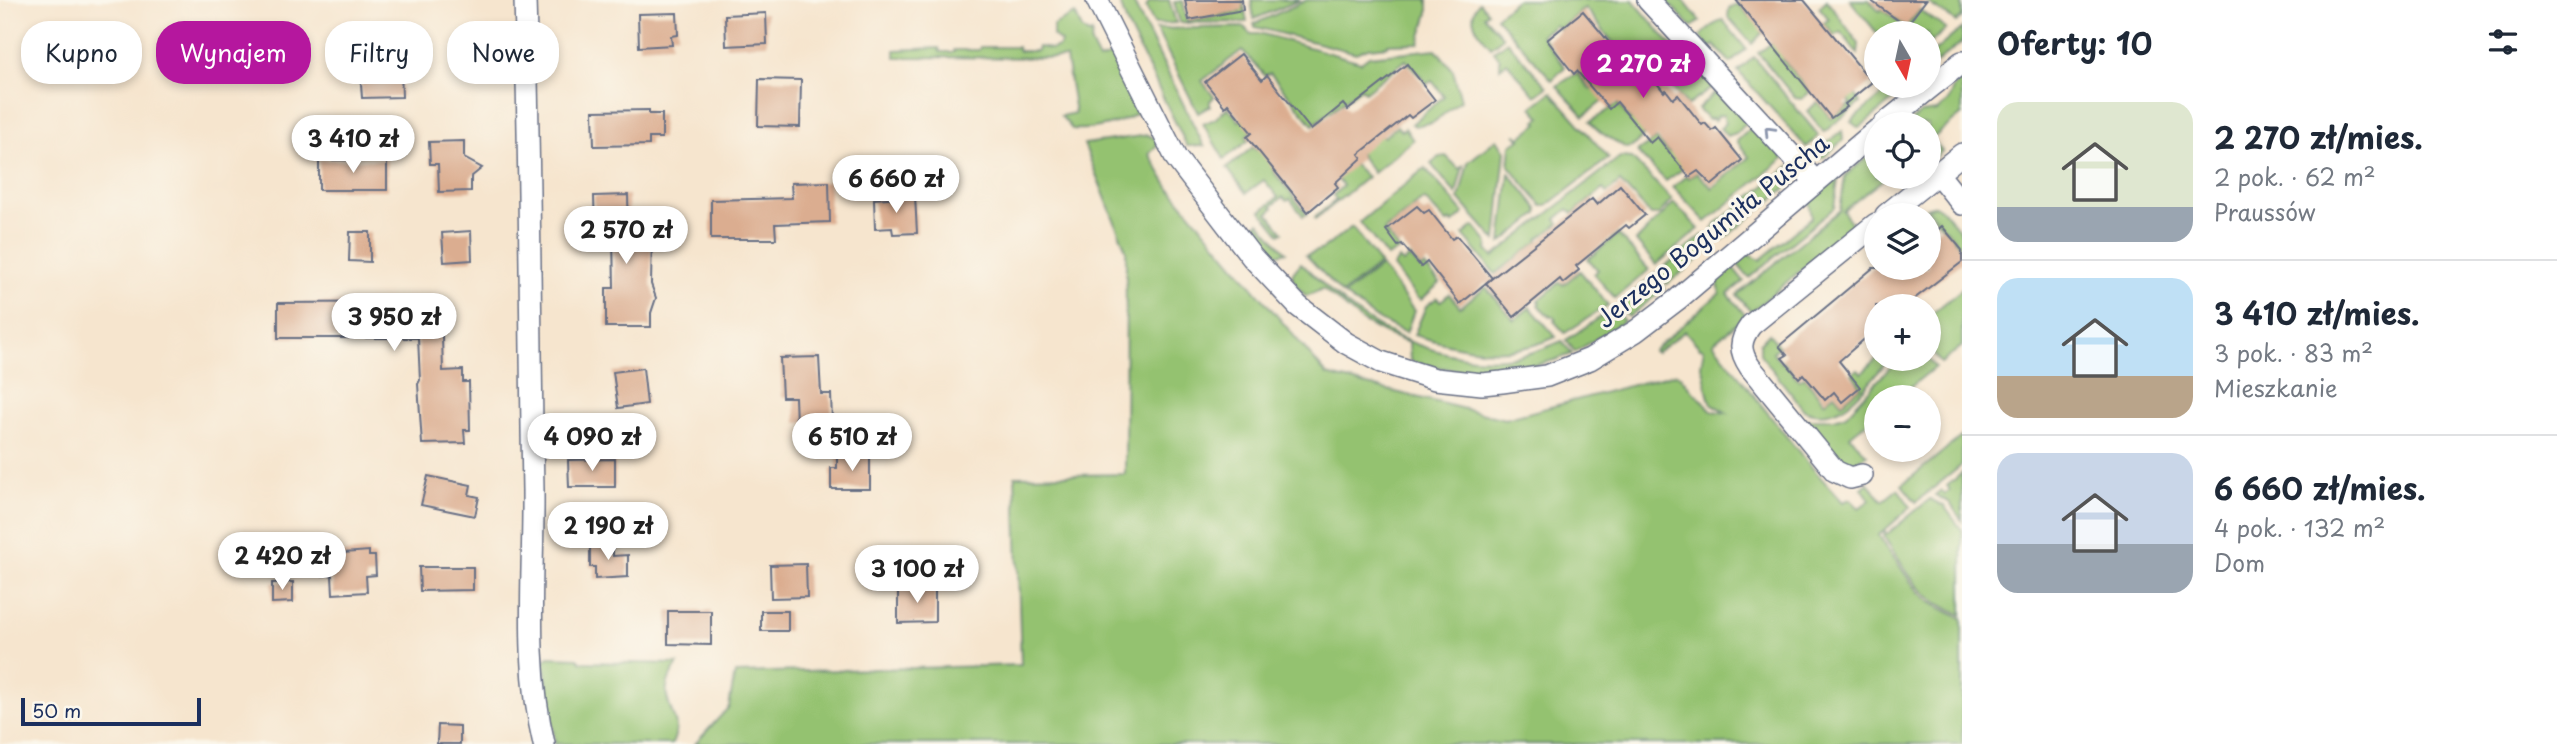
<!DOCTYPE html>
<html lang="pl">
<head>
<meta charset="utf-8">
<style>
	body { margin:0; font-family:"Playpen Sans",sans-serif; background:#f2f2f3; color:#1f2937; height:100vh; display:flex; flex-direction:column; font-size:26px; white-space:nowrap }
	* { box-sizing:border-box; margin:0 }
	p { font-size:23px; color:#747a83 }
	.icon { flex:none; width:38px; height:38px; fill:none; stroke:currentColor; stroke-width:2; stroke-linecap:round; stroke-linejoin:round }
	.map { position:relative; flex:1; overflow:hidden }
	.sheet { display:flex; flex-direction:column; background:#fff; width:595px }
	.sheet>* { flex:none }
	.top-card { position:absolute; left:21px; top:21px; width:665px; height:63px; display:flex; gap:14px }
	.needle { width:46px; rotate:171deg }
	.buttons { position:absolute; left:1864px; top:21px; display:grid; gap:14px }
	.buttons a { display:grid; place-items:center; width:77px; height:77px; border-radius:50%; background:#fff; box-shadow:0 4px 10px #0003; font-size:35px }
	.scale { position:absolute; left:21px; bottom:18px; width:180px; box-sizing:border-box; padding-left:7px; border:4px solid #1b2f5e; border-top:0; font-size:19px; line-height:24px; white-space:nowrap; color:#1b2f5e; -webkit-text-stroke:5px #fbf7ec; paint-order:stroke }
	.price { position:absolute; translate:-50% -60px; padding:0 16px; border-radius:24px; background:#fff; color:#222; font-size:23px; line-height:46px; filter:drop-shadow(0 2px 4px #0008) }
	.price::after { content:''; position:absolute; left:50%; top:42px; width:21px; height:16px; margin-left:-10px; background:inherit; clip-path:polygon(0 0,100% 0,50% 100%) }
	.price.active { background:#b5179e; color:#fff }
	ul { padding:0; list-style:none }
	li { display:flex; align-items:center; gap:21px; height:175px; padding:0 35px }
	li+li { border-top:2px solid #e0e1e3 }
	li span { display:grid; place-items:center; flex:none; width:196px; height:140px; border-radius:21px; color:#555 }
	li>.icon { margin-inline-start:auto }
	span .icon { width:84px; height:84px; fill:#fffc; stroke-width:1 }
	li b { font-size:30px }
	h2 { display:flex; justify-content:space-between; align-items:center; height:84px; padding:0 35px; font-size:30px }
	.chip { padding:0 24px; border-radius:28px; background:#fff; box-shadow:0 4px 10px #0003; font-size:24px; line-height:63px }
	.chip.active { background:#b5179e; color:#fff }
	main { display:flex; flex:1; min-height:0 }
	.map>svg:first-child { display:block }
</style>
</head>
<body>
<main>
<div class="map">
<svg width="1962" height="744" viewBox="0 0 1962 744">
	<rect width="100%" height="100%" fill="#fbf7ec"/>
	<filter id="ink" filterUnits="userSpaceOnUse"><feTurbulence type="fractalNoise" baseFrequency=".0143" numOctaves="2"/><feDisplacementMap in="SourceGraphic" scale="14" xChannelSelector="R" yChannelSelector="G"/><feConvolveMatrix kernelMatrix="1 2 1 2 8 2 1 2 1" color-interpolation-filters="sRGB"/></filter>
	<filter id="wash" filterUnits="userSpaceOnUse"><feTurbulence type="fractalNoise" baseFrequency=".00686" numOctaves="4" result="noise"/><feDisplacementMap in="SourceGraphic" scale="28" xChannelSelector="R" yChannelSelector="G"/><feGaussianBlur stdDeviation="1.57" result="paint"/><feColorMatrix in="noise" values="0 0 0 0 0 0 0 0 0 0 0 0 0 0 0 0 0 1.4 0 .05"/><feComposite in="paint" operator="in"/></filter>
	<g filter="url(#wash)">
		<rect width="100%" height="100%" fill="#f6e5ce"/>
		<g fill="#94c270" stroke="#587867" stroke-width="2">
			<path d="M1119,0L1133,2L1204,146H1187L1127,24Z"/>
			<path d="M1157,0H1169L1176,23L1154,24L1146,8L1149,2Z"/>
			<path d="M1238,0H1243L1247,22L1180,23L1174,2L1183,1L1187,21L1240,12Z"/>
			<path d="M1251,0H1300L1254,19Z"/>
			<path d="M1307,0H1428V13L1419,43L1388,44V46L1368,48L1356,53L1255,27L1254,24Z"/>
			<path d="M1516,0H1633L1676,51L1649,70L1634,52L1631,54L1623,45L1618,49L1585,8L1559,29L1555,25L1541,35L1565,67L1552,80L1496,17Z"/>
			<path d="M1665,0H1683L1700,21L1692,27Z"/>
			<path d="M1827,0L1859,44L1858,54L1841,32L1835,36L1827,26L1783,60L1810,92L1802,99L1795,98L1758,53L1779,38L1790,50L1829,19L1819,7Z"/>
			<path d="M1850,0H1869L1880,11L1882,9L1906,27L1920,10L1946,29L1929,44L1928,33H1877Z"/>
			<path d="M1924,0H1962V17L1956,22Z"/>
			<path d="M1479,2L1488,12L1484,16L1503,37L1491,47C1479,33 1465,20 1479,2Z"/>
			<path d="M1738,4L1750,17L1766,29L1752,44L1728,17L1729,9Z"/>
			<path d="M1075,14L1082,29L1088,34L1092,33L1091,44L1099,60L1116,54L1139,104V111C1127,123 1089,131 1072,129L1061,116L1075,113L1066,58L895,57V50L939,48L940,52H954V50H979L980,47H1017L1019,51H1037L1038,47L1051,49L1059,47L1061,42L1053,36V25Z"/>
			<path d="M1723,20L1746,49L1731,63L1714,45L1711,48L1700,36L1719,21Z"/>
			<path d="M1244,27L1251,34H1263L1361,62L1369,56L1436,49L1453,70L1461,100L1434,122L1415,126L1412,124L1444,96L1432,81L1427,84L1406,60L1365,92L1361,88L1313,125L1270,73L1265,76L1242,50L1202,81L1214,97L1210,101V106L1198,113L1156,29Z"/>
			<path d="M1962,28V42L1929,69V56Z"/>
			<path d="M1507,41L1547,87L1535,96L1507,62L1500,68V59L1494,51Z"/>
			<path d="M1685,52L1716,85L1688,105L1660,74L1676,62L1675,60Z"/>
			<path d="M1754,57L1819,136L1808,146L1806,147L1738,71Z"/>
			<path d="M1577,73L1590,89L1595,86L1605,99L1584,116L1557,86Z"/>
			<path d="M1962,79V114L1932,139L1942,151L1929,163L1928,124H1907L1921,113L1937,111L1948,102L1953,88Z"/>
			<path d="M1851,85L1860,103L1824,132L1807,111L1818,102L1831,119L1851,104L1839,87Z"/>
			<path d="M1893,86L1892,101L1859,128L1851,122L1856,117Z"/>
			<path d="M1720,88L1749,121L1736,133L1727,136L1720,128L1726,123L1723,115L1717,116L1714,121L1712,118L1708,120L1698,109Z"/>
			<path d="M1551,92L1609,158L1547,206H1542L1509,166L1511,145L1520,139L1515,135L1521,137L1538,123L1536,121L1541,117L1532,107Z"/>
			<path d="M1618,104L1630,120L1634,118L1646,133L1632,147L1626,148C1613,139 1600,135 1590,122Z"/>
			<path d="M1228,107L1239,121L1245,118L1254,130L1246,136L1248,141L1224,159L1203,124L1215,119Z"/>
			<path d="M1754,125L1784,158L1706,222L1673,187L1686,176L1689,178L1697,173L1712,188L1749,157L1737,141Z"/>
			<path d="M1397,126L1402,131L1405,128L1413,140L1373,173L1357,150L1379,133L1384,137Z"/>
			<path d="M1842,131L1843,140L1824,157L1818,158L1813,153Z"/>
			<path d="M1148,135L1158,140L1159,143L1149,154L1170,189L1327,375L1505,419L1677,373L1712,411L1727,413C1723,410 1716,407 1712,404C1704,394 1708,376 1701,365L1704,349L1700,348L1685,331L1656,353L1653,351L1720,293L1717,278L1730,264L1744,281L1728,294L1746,316L1713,343C1756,397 1796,452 1843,502L1850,499L1859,508L1870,500L1862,488L1868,483L1883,501L1898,489L1911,507L1879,535C1884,545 1891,553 1897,562C1919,595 1925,603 1962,618V744H695L729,707L735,673L1021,665L1015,476L1125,474L1126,250L1084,144Z"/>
			<path d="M1497,139L1505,151L1496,241L1459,199L1468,162Z"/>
			<path d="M1656,139L1669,153L1674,150L1687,166L1666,181L1637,152Z"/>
			<path d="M1262,145L1278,167L1273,171L1307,214L1303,216L1290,199L1287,201L1283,197L1272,206L1273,208L1268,213L1283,232L1280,234L1261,211L1278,197L1264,180L1246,193L1227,168L1253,147L1256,150Z"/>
			<path d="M1876,150V177H1886L1843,211L1854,226L1751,312L1737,295L1840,210L1845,176Z"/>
			<path d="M1446,156L1459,169L1463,166L1456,194L1431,164L1440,157Z"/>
			<path d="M1620,157L1632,158L1672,200L1658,215H1651L1620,182L1607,193L1603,189L1573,213L1568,209L1556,219L1559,223L1538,239L1539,241L1495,274L1463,235L1474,226L1488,243L1487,250L1493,257Z"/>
			<path d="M1347,158L1367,177L1316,219L1314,218L1336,200L1333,195L1343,186L1330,171Z"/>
			<path d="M1790,166L1791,184L1721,241L1712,231L1717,223Z"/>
			<path d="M1425,168L1464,213L1453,223L1450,220L1447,223L1424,199L1384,230L1399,250L1387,257L1360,222Z"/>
			<path d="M1509,173L1538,209V214L1501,243Z"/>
			<path d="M1839,173L1834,208L1749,278L1734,260L1747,254L1760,260L1812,217L1809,201Z"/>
			<path d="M1674,203L1699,229L1656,265L1636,241Z"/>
			<path d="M1935,205L1944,211L1962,233V253L1959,249L1961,247L1926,208Z"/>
			<path d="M1259,222L1286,252C1269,259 1251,248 1249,229Z"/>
			<path d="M1352,227L1380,264L1342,294L1306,255L1323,249Z"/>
			<path d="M1618,234L1649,270L1615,298L1594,274L1598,270L1588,259Z"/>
			<path d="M1703,235H1707L1715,246L1667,284L1659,271Z"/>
			<path d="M1410,257L1421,269L1425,266L1440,283L1421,300L1416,297L1393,267L1399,259L1403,263Z"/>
			<path d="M1301,263C1322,283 1342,304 1366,319C1405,344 1459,363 1505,358C1525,356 1543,349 1562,341L1572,354C1520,374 1463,376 1410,361L1409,343L1386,334L1363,322L1323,289L1306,296L1294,283L1292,274Z"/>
			<path d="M1381,266L1414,311L1406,333L1375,318L1344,295Z"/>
			<path d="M1580,271L1608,305L1565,333L1554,321L1556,319L1553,316L1550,317L1538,305L1540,303L1538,301L1560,282L1563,285Z"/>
			<path d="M1656,273L1664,289L1629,317L1618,305Z"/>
			<path d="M1486,287L1514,320L1530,307L1556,337C1506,360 1464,350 1414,335L1426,306L1437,298L1441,301L1449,294L1460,307Z"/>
			<path d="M1962,289V346L1941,363L1929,349V316Z"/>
			<path d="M1614,308L1624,321L1575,352L1566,340Z"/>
			<path d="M1769,333L1779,347L1773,352L1781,363L1783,362L1799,380L1804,377L1824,402L1834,394L1842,403L1861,387L1852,373L1858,369L1862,373L1876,359H1889C1868,383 1842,427 1804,410L1760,354V343Z"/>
			<path d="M1898,359H1928L1935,367L1898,397H1876V415L1850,436L1867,455L1852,463L1844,462L1836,457L1805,419H1834L1846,415Z"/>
			<path d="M1962,436V465L1916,502L1902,485Z"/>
			<path d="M1962,473V521L1949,502L1935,495L1941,490L1945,494L1950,490L1947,486Z"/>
			<path d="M1930,499L1944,506L1962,530V615C1918,599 1909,574 1884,537L1885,532L1887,534Z"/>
			<path d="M549,657L578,658L582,662L678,664C648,704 688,711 672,744H555L544,661Z"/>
		</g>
		<g id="blocks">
			<g fill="#dbad90">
				<path d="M1185,0H1242L1243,10L1189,20Z"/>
				<path d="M1736,0H1804L1872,82L1845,104L1847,107L1831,118Z"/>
				<path d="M1870,0H1926L1906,26Z"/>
				<path d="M1583,11L1623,59L1627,56L1634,65L1639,61L1664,92L1666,90L1673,99L1678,95L1702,125L1705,123L1712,131L1716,128L1742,160L1712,185L1698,171L1689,177L1657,137L1650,143L1617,102L1609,109L1577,71L1574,74L1547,40Z"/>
				<path d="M677,13L678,35L671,36L672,45L639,47L638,14Z"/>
				<path d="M766,13L767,44L726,46L725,15Z"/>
				<path d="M1241,54L1262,80L1267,75L1311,130L1343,104L1348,110L1407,64L1435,100L1411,118L1408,115L1359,154L1362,158L1335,183L1338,187L1308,212L1247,137L1252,133L1228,104L1225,107L1205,82Z"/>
				<path d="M401,69L402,97L362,98L360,70Z"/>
				<path d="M759,79L801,80L800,127L758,126Z"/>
				<path d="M649,110V114H662V138H649V145L594,146L593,111Z"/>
				<path d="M464,141V158L482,168L471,177V191L439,192L438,164H430L429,142Z"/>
				<rect x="319" y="160" width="68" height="30"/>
				<path d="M829,182L830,222L775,224L776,239H711V200L792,198L791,183Z"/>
				<path d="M1620,185L1645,215L1629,228L1626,225L1576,266L1579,270L1563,283L1560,279L1514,317L1486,283L1592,199L1597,205Z"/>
				<path d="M628,195L629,235H652L651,284L656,298L651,313V327H606V288H614L613,238H611L610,229L595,230L594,196Z"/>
				<path d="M915,196L917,233L893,234L892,228L875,229L874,199Z"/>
				<path d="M1417,206L1424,213L1429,210L1452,239L1457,236L1492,278L1460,304L1427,262L1421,267L1402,244L1398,246L1386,230Z"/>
				<path d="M1942,226L1962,250V262L1905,306H1876V329L1839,361L1860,387L1842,402L1834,392L1825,400L1803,374L1799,378L1782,358L1787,355L1779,346L1873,268H1928V238Z"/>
				<path d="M471,231L472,260L444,262L442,233Z"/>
				<path d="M350,232H370V262L349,261Z"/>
				<path d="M441,302L443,371L463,370V382H469L470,430H464L465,443L422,444L418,384L420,380L418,338H278V303Z"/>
				<path d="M819,357L821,394H831L832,421L796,423L795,397H782L780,358Z"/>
				<path d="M643,368L647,404L618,408L613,372Z"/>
				<path d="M837,455H870V489H831V468H837Z"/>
				<path d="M615,459V487H569L568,460Z"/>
				<path d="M428,476L471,485L469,495L479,497L475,516L421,505Z"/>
				<path d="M613,543V556L628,555V577L595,579V567H590V544Z"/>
				<path d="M369,551V556H375L376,575L366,576L367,592L333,594L332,575L317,576V555Z"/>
				<path d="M806,564L807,597L771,598L770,565Z"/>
				<path d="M419,567H473V590L420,591Z"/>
				<path d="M293,582V602L272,603V583Z"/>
				<path d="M913,584L935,585V622L898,623V591L913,590Z"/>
				<path d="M668,611H711V645L668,644Z"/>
				<rect x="761" y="611" width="27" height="20"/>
				<path d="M438,725L460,726V744H437Z"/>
			</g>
		</g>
	</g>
	<g filter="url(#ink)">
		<use href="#blocks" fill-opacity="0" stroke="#686f85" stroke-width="2"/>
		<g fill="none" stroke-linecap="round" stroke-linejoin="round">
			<defs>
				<g id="minor">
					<path d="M525,0C530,163 530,326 533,490C534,574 524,661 544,744"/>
					<path d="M1097,0L1176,158L1252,257L1298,306L1346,343L1381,362L1435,379L1482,384L1502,382L1547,376L1590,359L1636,331L1678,299L1876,131"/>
					<path d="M1648,0L1815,181"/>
					<path d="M1884,124L1962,62"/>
					<path d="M1938,174L1962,204"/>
					<path d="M1886,215L1962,154"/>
					<path d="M1862,475L1850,478L1835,471L1750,367C1739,351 1739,341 1751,325L1876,224"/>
				</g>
			</defs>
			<use href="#minor" stroke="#686f85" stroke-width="24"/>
			<use href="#minor" stroke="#fff" stroke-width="21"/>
		</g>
		<defs><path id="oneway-chevron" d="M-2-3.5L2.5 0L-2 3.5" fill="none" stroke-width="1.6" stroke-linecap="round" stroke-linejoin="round" transform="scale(1.75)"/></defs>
		<use stroke="#8d97ae" href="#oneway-chevron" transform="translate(1769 131) rotate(-133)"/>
	</g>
	<g text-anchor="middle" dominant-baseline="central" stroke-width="6" stroke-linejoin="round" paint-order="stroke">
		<g font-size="24" fill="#1b2f5e" stroke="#fbf7ec">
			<text transform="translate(1712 230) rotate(-39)">Jerzego Bogumiła Puscha</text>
		</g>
	</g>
</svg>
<div class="buttons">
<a><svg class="needle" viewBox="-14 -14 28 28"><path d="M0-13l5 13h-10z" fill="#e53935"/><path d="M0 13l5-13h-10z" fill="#747a83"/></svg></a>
<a><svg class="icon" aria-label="locate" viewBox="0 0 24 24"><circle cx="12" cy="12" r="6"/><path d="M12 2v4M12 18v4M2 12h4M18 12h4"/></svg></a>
<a><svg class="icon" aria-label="layers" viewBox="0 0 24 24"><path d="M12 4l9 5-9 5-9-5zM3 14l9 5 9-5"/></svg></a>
<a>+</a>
<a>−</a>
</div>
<div class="scale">50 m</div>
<b class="price active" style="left:1643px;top:100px">2 270 zł</b>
<b class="price" style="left:353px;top:175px">3 410 zł</b>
<b class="price" style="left:896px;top:215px">6 660 zł</b>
<b class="price" style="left:626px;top:266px">2 570 zł</b>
<b class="price" style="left:394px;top:353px">3 950 zł</b>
<b class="price" style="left:592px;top:473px">4 090 zł</b>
<b class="price" style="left:852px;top:473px">6 510 zł</b>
<b class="price" style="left:608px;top:562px">2 190 zł</b>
<b class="price" style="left:282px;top:592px">2 420 zł</b>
<b class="price" style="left:917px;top:605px">3 100 zł</b>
<div class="top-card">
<a class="chip">Kupno</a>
<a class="chip active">Wynajem</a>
<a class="chip">Filtry</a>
<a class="chip">Nowe</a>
</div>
</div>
<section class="sheet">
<h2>Oferty: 10<svg class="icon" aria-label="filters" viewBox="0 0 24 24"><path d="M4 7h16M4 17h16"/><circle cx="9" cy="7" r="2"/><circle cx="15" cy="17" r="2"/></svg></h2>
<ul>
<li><span style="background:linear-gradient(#dfe7d0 75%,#9aa5b1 0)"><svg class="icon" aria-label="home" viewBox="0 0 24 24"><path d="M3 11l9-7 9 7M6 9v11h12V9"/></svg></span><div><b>2 270 zł/mies.</b><p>2 pok. · 62 m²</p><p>Praussów</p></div></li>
<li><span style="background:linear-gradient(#bfe0f5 70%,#b9a48a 0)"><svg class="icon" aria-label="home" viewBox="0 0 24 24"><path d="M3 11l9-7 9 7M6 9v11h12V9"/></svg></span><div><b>3 410 zł/mies.</b><p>3 pok. · 83 m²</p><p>Mieszkanie</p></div></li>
<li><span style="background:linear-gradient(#c9d6e8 65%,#9aa5b1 0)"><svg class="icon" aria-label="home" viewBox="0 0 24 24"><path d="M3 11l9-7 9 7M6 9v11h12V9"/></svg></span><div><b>6 660 zł/mies.</b><p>4 pok. · 132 m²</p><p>Dom</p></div></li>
</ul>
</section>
</main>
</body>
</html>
